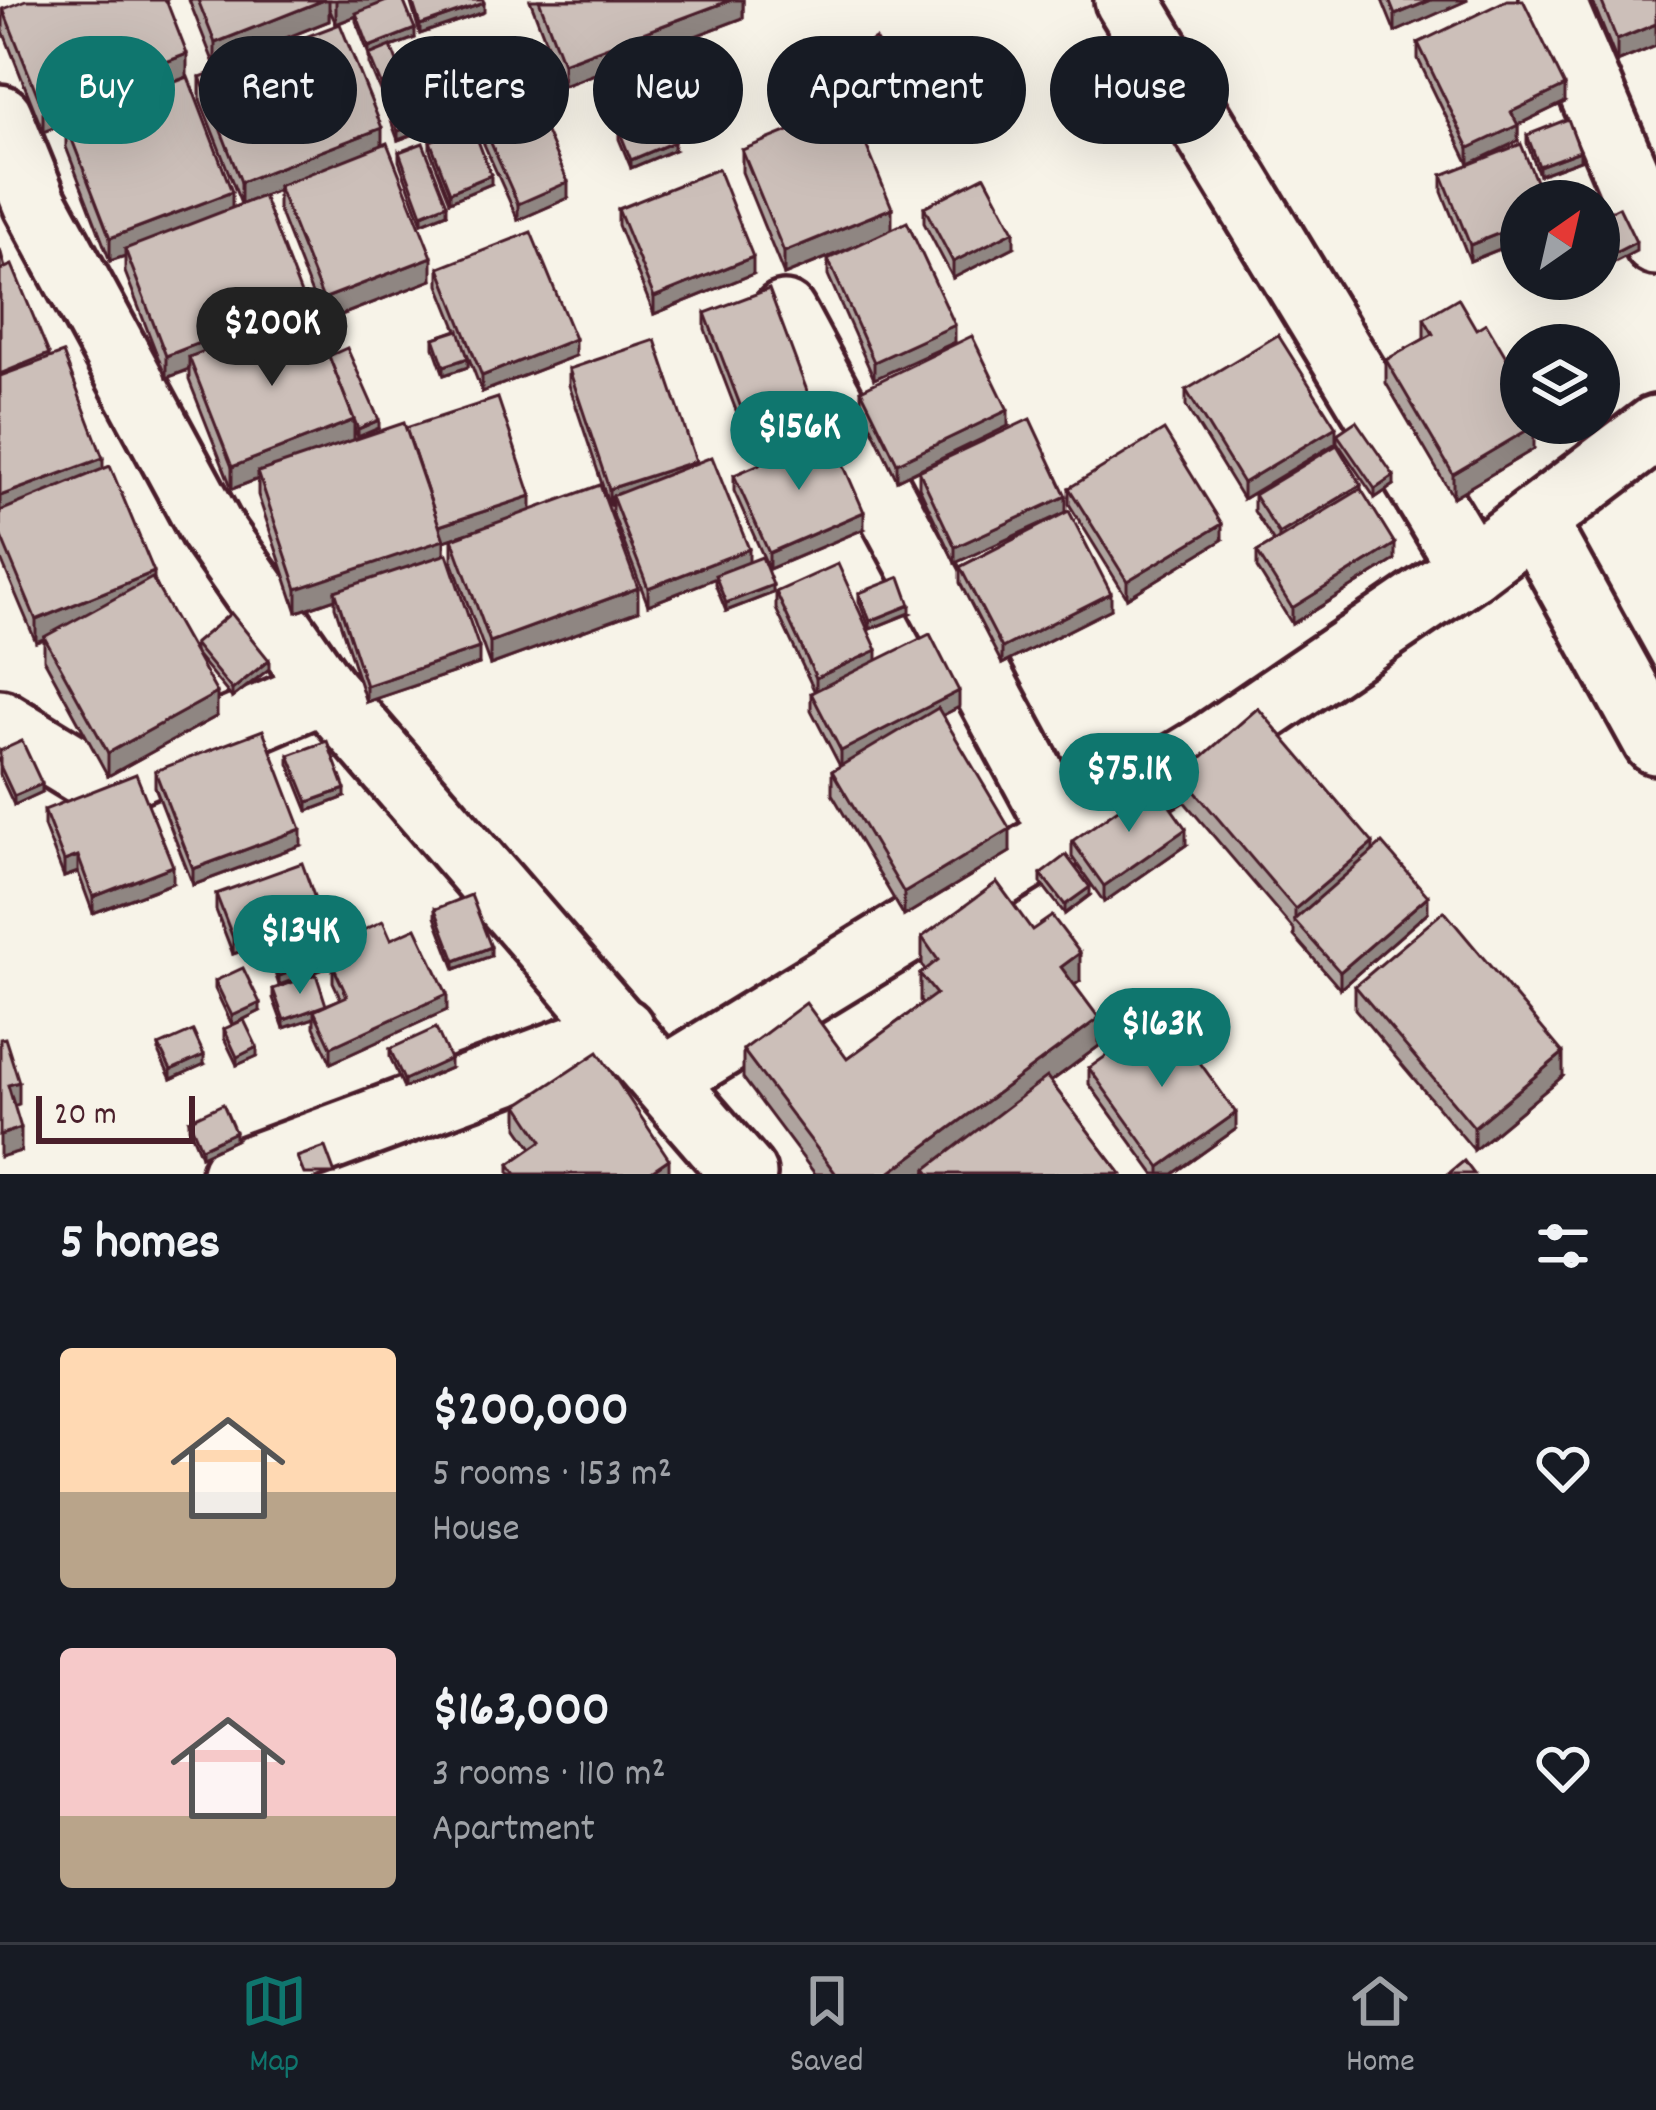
<!DOCTYPE html>
<html lang="en">
<head>
<meta charset="utf-8">
<style>
	body { margin:0; font-family:Dekko,sans-serif; background:#20242c; color:#f1f3f6; height:100vh; display:flex; flex-direction:column; font-size:45px; white-space:nowrap }
	* { box-sizing:border-box; margin:0 }
	p { font-size:39px; color:#9ea1a6 }
	.icon { flex:none; width:66px; height:66px; fill:none; stroke:currentColor; stroke-width:2; stroke-linecap:round; stroke-linejoin:round }
	.map { position:relative; height:1174px; overflow:hidden }
	.side { display:flex; flex-direction:column; background:#171b24; flex:1 }
	.side>* { flex:none }
	.guide { position:absolute; left:36px; top:36px; width:1584px; height:108px; display:flex; gap:24px }
	.needle { width:78px; rotate:34deg }
	.buttons { position:absolute; left:1500px; top:180px; display:grid; gap:24px }
	.buttons a { display:grid; place-items:center; width:120px; height:120px; border-radius:50%; background:#171b24; box-shadow:0 12px 48px #0002; font-size:60px }
	.scale { position:absolute; left:36px; bottom:30px; width:159px; box-sizing:border-box; padding-left:12px; border:6px solid #4a1f2b; border-top:0; font-size:33px; line-height:42px; white-space:nowrap; color:#4a1f2b; -webkit-text-stroke:9px #f7f3e8; paint-order:stroke }
	.price { position:absolute; translate:-50% -102px; padding:0 27px; border-radius:42px; background:#0f766e; color:#fff; font-size:39px; line-height:78px; filter:drop-shadow(0 3px 6px #0008) }
	.price::after { content:''; position:absolute; left:50%; top:72px; width:36px; height:27px; margin-left:-18px; background:inherit; clip-path:polygon(0 0,100% 0,50% 100%) }
	.price.selected { background:#222; color:#fff }
	ul { padding:0; list-style:none }
	li { display:flex; align-items:center; gap:36px; height:300px; padding:0 60px }
	li span { display:grid; place-items:center; flex:none; width:336px; height:240px; border-radius:12px; color:#555 }
	li>.icon { margin-inline-start:auto }
	span .icon { width:144px; height:144px; fill:#fffc; stroke-width:1 }
	li b { font-size:51px }
	h2 { display:flex; justify-content:space-between; align-items:center; height:144px; padding:0 60px; font-size:51px }
	.chip { padding:0 42px; border-radius:54px; background:#171b24; box-shadow:0 12px 48px #0002; font-size:42px; line-height:108px }
	.chip.selected { background:#0f766e; color:#fff }
	.tab-bar { display:flex; justify-content:space-around; align-items:center; height:168px; border-top:3px solid #363941; background:#171b24; font-size:33px; color:#9ea1a6 }
	.tab-bar a { display:grid; justify-items:center; gap:6px }
	.tab-bar .selected { color:#0f766e }
	.map>svg:first-child { display:block }
</style>
</head>
<body>
<div class="map">
<svg width="1656" height="1174" viewBox="0 0 1656 1174">
	<rect width="100%" height="100%" fill="#f7f3e8"/>
	<filter id="ink" filterUnits="userSpaceOnUse"><feTurbulence type="fractalNoise" baseFrequency=".00833" numOctaves="2"/><feDisplacementMap in="SourceGraphic" scale="24" xChannelSelector="R" yChannelSelector="G"/><feConvolveMatrix kernelMatrix="1 2 1 2 8 2 1 2 1" color-interpolation-filters="sRGB"/></filter>
	<g filter="url(#ink)">
		<g fill="none" stroke-linecap="round" stroke-linejoin="round">
			<defs>
				<g id="minor">
					<path d="M1127,0L1471,568"/>
					<path d="M1552,0L1656,243"/>
					<path d="M0,117L35,203L212,530L324,690L744,1174"/>
					<path d="M784,314L1065,835"/>
					<path d="M1534,521L1656,742"/>
					<path d="M0,722L103,785L324,690"/>
					<path d="M665,1079L1208,747L1471,568L1656,428"/>
					<path d="M234,1174L622,1030"/>
				</g>
			</defs>
			<use href="#minor" stroke="#4a1f2b" stroke-width="72"/>
			<use href="#minor" stroke="#f7f3e8" stroke-width="63"/>
		</g>
		<g fill="#afa49f" stroke="#4a1f2b" stroke-width="3">
			<path d="M166,0L43,132L3,31V9Z"/>
			<path d="M189,0H403L415,38L391,47L402,84L381,93L369,64V55L356,21V16L336,24L329,8V21L215,66Z"/>
			<path d="M410,0H412L484,12L420,34Z"/>
			<path d="M530,0H743V18L563,86Z"/>
			<path d="M1382,0H1468L1395,32Z"/>
			<path d="M1592,0H1656V46L1617,62Z"/>
			<path d="M1418,43L1565,102L1518,125V141L1469,164L1418,59Z"/>
			<path d="M848,55L900,88L873,104L848,64Z"/>
			<path d="M200,77L382,146L432,280L323,322L278,208V190L263,196L304,313L329,356L379,428L358,437L354,427V440L406,430L531,510L638,611L490,665L452,561V539L456,537L444,541V555L479,664L366,702L335,607V599L297,612L258,495V479L232,489L189,380V370L166,378L125,272V256L110,261L66,147V124L232,208L241,204L200,100Z"/>
			<path d="M387,101L425,130L398,140L387,110Z"/>
			<path d="M483,125L568,198L518,220L483,142Z"/>
			<path d="M619,130L674,150L631,168L619,139Z"/>
			<path d="M1527,135L1580,160L1539,175L1527,143Z"/>
			<path d="M430,141L491,184L450,201L430,150Z"/>
			<path d="M742,150L892,229L955,342L874,379L828,275V259L854,247L784,275L742,172Z"/>
			<path d="M399,152L447,213L422,223L399,161Z"/>
			<path d="M1442,175L1521,201V254L1519,255L1515,243L1470,261L1442,192Z"/>
			<path d="M924,207L1014,247L953,278L924,223Z"/>
			<path d="M618,209L753,274L654,314L618,225Z"/>
			<path d="M0,249L5,268L103,469L217,716L108,776L44,659V639L36,642L0,557Z"/>
			<path d="M439,268L575,356L482,392L467,353L468,367L444,375L434,347V338L457,330L439,285Z"/>
			<path d="M705,313L813,423L750,447L705,329Z"/>
			<path d="M1424,318L1476,329L1534,449L1453,497L1386,383V360L1424,339Z"/>
			<path d="M569,369L696,463L749,562L773,593L726,611L715,584V578L648,605L612,512V505H609L569,385Z"/>
			<path d="M861,390L1008,426L897,480L861,406Z"/>
			<path d="M1186,390L1336,443L1243,499L1186,406Z"/>
			<path d="M1337,434L1394,485L1375,498L1337,442Z"/>
			<path d="M919,471L1066,512L1111,609L1002,664L960,583V567L1066,512L955,563L919,487Z"/>
			<path d="M734,475L864,529L769,569L734,491Z"/>
			<path d="M1069,488L1222,540L1127,598L1069,504Z"/>
			<path d="M1361,490L1395,560L1292,624L1257,568V552L1274,542L1254,511V495Z"/>
			<path d="M776,592L877,660L959,707L943,715L1010,852L904,916L832,794V771L840,766L811,710V693L815,692L776,609Z"/>
			<path d="M859,593L910,613L870,629L859,601Z"/>
			<path d="M194,644L269,669L232,698L194,652Z"/>
			<path d="M0,751L42,792L14,805L0,775Z"/>
			<path d="M289,755L345,797L308,811L289,764Z"/>
			<path d="M155,771L301,845L193,885L155,787Z"/>
			<path d="M1181,775L1373,851L1428,912L1340,989L1294,936V930L1181,798Z"/>
			<path d="M44,810L173,883L93,913L78,872L64,877L44,826Z"/>
			<path d="M1072,841L1186,845L1104,902L1072,857Z"/>
			<path d="M1041,874L1090,895L1065,914L1041,883Z"/>
			<path d="M216,894L318,920L344,961L353,957L351,952V936L391,939L447,1010L331,1063L314,1027V1018L284,1028L273,998V989L326,1005L341,999L333,982V966L340,963L279,985L265,943L233,954L216,910Z"/>
			<path d="M435,909L491,956L455,969L435,917Z"/>
			<path d="M1032,930L1080,981L1074,985L1099,1046L1050,1082L1121,1174H815L743,1078V1050L847,1059L922,1004L920,1001V974L925,970L922,965V937Z"/>
			<path d="M215,981L260,1011L232,1025L215,989Z"/>
			<path d="M1355,986L1563,1076L1474,1150L1355,1009Z"/>
			<path d="M224,1029L257,1056L237,1065L224,1038Z"/>
			<path d="M159,1046L204,1064L171,1079L159,1054Z"/>
			<path d="M390,1049L450,1068L404,1088L390,1057Z"/>
			<path d="M1089,1068L1236,1129L1173,1174H1154L1089,1084Z"/>
			<path d="M518,1105L669,1174H509V1164L532,1148L518,1128Z"/>
			<path d="M189,1120L235,1140L201,1156L189,1128Z"/>
		</g>
		<g fill="#8f8682" stroke="#4a1f2b" stroke-width="3">
			<path d="M324,0H329V21L215,66V43Z"/>
			<path d="M338,0H397L336,24V1Z"/>
			<path d="M731,0H743V18L563,86V63Z"/>
			<path d="M1431,0H1468L1395,32V15Z"/>
			<path d="M484,3V12L420,34V25Z"/>
			<path d="M1656,24V46L1617,62V40Z"/>
			<path d="M415,29V38L369,55V47Z"/>
			<path d="M187,54V77L43,132V109Z"/>
			<path d="M402,75V84L381,93V84Z"/>
			<path d="M900,79V88L873,104V96Z"/>
			<path d="M1565,86V102L1511,128V112Z"/>
			<path d="M425,122V130L398,140V131Z"/>
			<path d="M1518,125V141L1469,164V148Z"/>
			<path d="M382,128V150L278,186V190L241,205V182Z"/>
			<path d="M674,142V150L631,168V160Z"/>
			<path d="M1580,151V160L1539,175V166Z"/>
			<path d="M491,175V184L450,201V192Z"/>
			<path d="M568,182V198L518,220V204Z"/>
			<path d="M232,192V214L125,249V256L110,261V238Z"/>
			<path d="M447,204V213L422,223V214Z"/>
			<path d="M892,208V231L784,275V252Z"/>
			<path d="M1515,227V243L1470,261V245Z"/>
			<path d="M1014,231V247L953,278V262Z"/>
			<path d="M1636,242V251L1599,270V261Z"/>
			<path d="M432,257V280L323,322V299Z"/>
			<path d="M753,257V274L654,314V297Z"/>
			<path d="M304,302V325L189,357V369L166,378V356Z"/>
			<path d="M955,325V342L874,379V362Z"/>
			<path d="M575,339V356L482,392V376Z"/>
			<path d="M49,354V370L0,391V374Z"/>
			<path d="M468,358V367L444,375V366Z"/>
			<path d="M1521,384V407L1513,390Z"/>
			<path d="M813,407V423L750,447V431Z"/>
			<path d="M1008,410V426L897,480V463Z"/>
			<path d="M354,420V443L258,472V479L232,489V467Z"/>
			<path d="M379,420V428L358,437V429Z"/>
			<path d="M1534,426V449L1453,497V474Z"/>
			<path d="M1336,427V443L1243,499V483Z"/>
			<path d="M103,458V481L0,519V496Z"/>
			<path d="M696,461V477L612,496V505H609V489Z"/>
			<path d="M1394,476V485L1375,498V489Z"/>
			<path d="M1361,485V501L1279,551V534Z"/>
			<path d="M531,496V513L444,541V562L335,591V599L297,612V589L439,526Z"/>
			<path d="M1066,496V512L955,563V547Z"/>
			<path d="M864,512V529L769,569V553Z"/>
			<path d="M1222,524V540L1127,598V581Z"/>
			<path d="M1395,544V560L1292,624V608Z"/>
			<path d="M749,549V565L648,605V588Z"/>
			<path d="M154,572V594L36,642V620Z"/>
			<path d="M773,585V593L726,611V603Z"/>
			<path d="M638,588V611L490,665V642Z"/>
			<path d="M1111,593V609L1002,664V648Z"/>
			<path d="M910,605V613L870,629V621Z"/>
			<path d="M479,648V664L366,702V686Z"/>
			<path d="M877,650V666L816,694V678Z"/>
			<path d="M269,660V669L232,698V690Z"/>
			<path d="M959,691V707L841,767V751Z"/>
			<path d="M217,693V716L108,776V753Z"/>
			<path d="M42,784V792L14,805V796Z"/>
			<path d="M345,789V797L308,811V802Z"/>
			<path d="M301,829V845L193,885V869Z"/>
			<path d="M1010,829V852L904,916V893Z"/>
			<path d="M1186,829V845L1104,902V886Z"/>
			<path d="M1373,843V865L1295,922V909Z"/>
			<path d="M78,856V872L64,877V861Z"/>
			<path d="M173,866V883L93,913V897Z"/>
			<path d="M1090,887V895L1065,914V905Z"/>
			<path d="M1428,896V912L1340,989V972Z"/>
			<path d="M318,907V924L233,954V938Z"/>
			<path d="M491,947V956L455,969V961Z"/>
			<path d="M344,953V962L279,985V976Z"/>
			<path d="M1080,953V981L1061,995V967Z"/>
			<path d="M447,994V1010L331,1063V1047Z"/>
			<path d="M260,1003V1011L232,1025V1016Z"/>
			<path d="M326,1005L314,1011V1018L284,1028V1020Z"/>
			<path d="M1099,1018V1046L929,1172L926,1169L925,1174H888Z"/>
			<path d="M257,1047V1056L237,1065V1057Z"/>
			<path d="M1563,1053V1076L1474,1150V1127Z"/>
			<path d="M204,1055V1064L171,1079V1070Z"/>
			<path d="M450,1059V1068L404,1088V1080Z"/>
			<path d="M19,1082V1104L8,1108V1085Z"/>
			<path d="M1236,1113V1129L1173,1174H1160V1167Z"/>
			<path d="M21,1128V1151L0,1157V1135Z"/>
			<path d="M235,1132V1140L201,1156V1148Z"/>
			<path d="M669,1159V1174H647Z"/>
		</g>
		<g fill="#ccbfb9" stroke="#4a1f2b" stroke-width="3">
			<path d="M26,0H166L187,54L43,109L3,9Z"/>
			<path d="M198,0H324L215,43Z"/>
			<path d="M389,0H403L415,29L369,47L356,13Z"/>
			<path d="M412,0H483L484,3L420,25Z"/>
			<path d="M539,0H731L563,63Z"/>
			<path d="M1389,0H1431L1395,15Z"/>
			<path d="M1507,0H1523L1565,86L1511,112L1518,125L1469,148L1418,43Z"/>
			<path d="M1601,0H1656V24L1617,40Z"/>
			<path d="M340,24L382,128L241,182L200,77Z"/>
			<path d="M875,39L900,79L873,96L848,55Z"/>
			<path d="M391,46L402,75L381,84L369,55Z"/>
			<path d="M188,77L232,192L110,238L66,124Z"/>
			<path d="M414,91L425,122L398,131L387,101Z"/>
			<path d="M533,103L568,182L518,204L483,125Z"/>
			<path d="M850,106L892,208L784,252L742,150Z"/>
			<path d="M662,113L674,142L631,160L619,130Z"/>
			<path d="M1568,119L1580,151L1539,166L1527,135Z"/>
			<path d="M472,125L491,175L450,192L430,141Z"/>
			<path d="M387,143L432,257L323,299L278,186Z"/>
			<path d="M423,143L447,204L422,214L399,152Z"/>
			<path d="M1521,144L1544,201H1521V237L1519,238L1515,227L1470,245L1442,175Z"/>
			<path d="M718,169L753,257L654,297L618,209Z"/>
			<path d="M985,176L1014,231L953,262L924,207Z"/>
			<path d="M263,196L304,302L166,356L125,249Z"/>
			<path d="M1619,207L1636,242L1599,261V217Z"/>
			<path d="M907,222L955,325L874,362L828,259Z"/>
			<path d="M531,232L575,339L482,376L439,268Z"/>
			<path d="M12,265L49,354L0,374V270Z"/>
			<path d="M769,289L813,407L750,431L705,313Z"/>
			<path d="M1458,298L1476,329L1486,323L1521,382V384L1513,390L1521,404V423H1532L1534,426L1453,474L1386,360L1433,334L1424,318Z"/>
			<path d="M311,310L354,420L232,467L189,357Z"/>
			<path d="M459,330L468,358L444,366L434,338Z"/>
			<path d="M1278,335L1336,427L1243,483L1186,390Z"/>
			<path d="M972,336L1008,410L897,463L861,390Z"/>
			<path d="M655,340L696,461L609,489L569,369Z"/>
			<path d="M347,348L379,420L358,429L329,356Z"/>
			<path d="M63,353L103,458L0,496V376Z"/>
			<path d="M498,398L531,496L439,526L406,428Z"/>
			<path d="M1030,419L1066,496L955,547L919,471Z"/>
			<path d="M1356,421L1394,476L1375,489L1337,434Z"/>
			<path d="M404,423L444,540L297,589L258,472Z"/>
			<path d="M1164,430L1222,524L1127,581L1069,488Z"/>
			<path d="M830,434L864,512L769,553L734,475Z"/>
			<path d="M1337,445L1361,485L1279,534L1254,495Z"/>
			<path d="M712,457L749,549L648,588L612,496Z"/>
			<path d="M110,466L154,572L36,620L0,534V511Z"/>
			<path d="M600,485L638,588L490,642L452,539Z"/>
			<path d="M1361,489L1395,544L1292,608L1257,552Z"/>
			<path d="M1069,511L1111,593L1002,648L960,567Z"/>
			<path d="M447,554L479,648L366,686L335,591Z"/>
			<path d="M762,557L773,585L726,603L715,575Z"/>
			<path d="M838,564L877,650L816,678L776,592Z"/>
			<path d="M900,577L910,605L870,621L859,593Z"/>
			<path d="M152,578L217,693L108,753L44,637Z"/>
			<path d="M231,613L269,660L232,690L194,644Z"/>
			<path d="M930,634L959,691L841,751L811,693Z"/>
			<path d="M938,708L1010,829L904,893L832,771Z"/>
			<path d="M1258,708L1373,843L1295,909L1181,775Z"/>
			<path d="M263,730L301,829L193,869L155,771Z"/>
			<path d="M22,741L42,784L14,796L0,766V751Z"/>
			<path d="M327,741L345,789L308,802L289,755Z"/>
			<path d="M136,774L173,866L93,897L78,856L64,861L44,810Z"/>
			<path d="M1154,784L1186,829L1104,886L1072,841Z"/>
			<path d="M1382,843L1428,896L1340,972L1294,920Z"/>
			<path d="M1066,855L1090,887L1065,905L1041,874Z"/>
			<path d="M302,863L318,907L233,938L216,894Z"/>
			<path d="M997,882L1032,930L1052,916L1080,953L1061,967L1099,1018L888,1174H836L743,1050L806,1003L847,1059L936,994L920,974L938,960L922,937Z"/>
			<path d="M471,895L491,947L455,961L435,909Z"/>
			<path d="M1444,911L1563,1053L1474,1127L1355,986Z"/>
			<path d="M329,915L344,953L279,976L265,939Z"/>
			<path d="M383,921L391,939L416,928L447,994L331,1047L314,1011L347,996L333,966L359,954L351,936Z"/>
			<path d="M243,968L260,1003L232,1016L215,981Z"/>
			<path d="M316,974L326,1005L284,1020L273,989Z"/>
			<path d="M1165,1014L1236,1113L1160,1167L1089,1068Z"/>
			<path d="M244,1020L257,1047L237,1057L224,1029Z"/>
			<path d="M436,1028L450,1059L404,1080L390,1049Z"/>
			<path d="M193,1031L204,1055L171,1070L159,1046Z"/>
			<path d="M5,1038L19,1082L8,1085L21,1128L0,1135V1039Z"/>
			<path d="M598,1052L669,1159L647,1174H516L509,1164L542,1141L518,1105Z"/>
			<path d="M1047,1077L1121,1174H930L926,1169Z"/>
			<path d="M223,1104L235,1132L201,1148L189,1120Z"/>
			<path d="M325,1147L335,1174H304L297,1157Z"/>
			<path d="M1464,1161L1474,1174H1448Z"/>
		</g>
	</g>
</svg>
<div class="buttons">
<a><svg class="needle" viewBox="-14 -14 28 28"><path d="M0-13l5 13h-10z" fill="#e53935"/><path d="M0 13l5-13h-10z" fill="#9ea1a6"/></svg></a>
<a><svg class="icon" aria-label="layers" viewBox="0 0 24 24"><path d="M12 4l9 5-9 5-9-5zM3 14l9 5 9-5"/></svg></a>
</div>
<div class="scale">20 m</div>
<b class="price selected" style="left:272px;top:389px">$200K</b>
<b class="price" style="left:799px;top:493px">$156K</b>
<b class="price" style="left:1129px;top:835px">$75.1K</b>
<b class="price" style="left:300px;top:997px">$134K</b>
<b class="price" style="left:1162px;top:1090px">$163K</b>
<div class="guide">
<a class="chip selected">Buy</a>
<a class="chip">Rent</a>
<a class="chip">Filters</a>
<a class="chip">New</a>
<a class="chip">Apartment</a>
<a class="chip">House</a>
</div>
</div>
<section class="side">
<h2>5 homes<svg class="icon" aria-label="filters" viewBox="0 0 24 24"><path d="M4 7h16M4 17h16"/><circle cx="9" cy="7" r="2"/><circle cx="15" cy="17" r="2"/></svg></h2>
<ul>
<li><span style="background:linear-gradient(#ffd9b3 60%,#b9a48a 0)"><svg class="icon" aria-label="home" viewBox="0 0 24 24"><path d="M3 11l9-7 9 7M6 9v11h12V9"/></svg></span><div><b>$200,000</b><p>5 rooms · 153 m²</p><p>House</p></div><svg class="icon" aria-label="heart" viewBox="0 0 24 24"><path d="M12 20l-8-8c-3-5 5-10 8-4 3-6 11-1 8 4z"/></svg></li>
<li><span style="background:linear-gradient(#f6c9c9 70%,#b9a48a 0)"><svg class="icon" aria-label="home" viewBox="0 0 24 24"><path d="M3 11l9-7 9 7M6 9v11h12V9"/></svg></span><div><b>$163,000</b><p>3 rooms · 110 m²</p><p>Apartment</p></div><svg class="icon" aria-label="heart" viewBox="0 0 24 24"><path d="M12 20l-8-8c-3-5 5-10 8-4 3-6 11-1 8 4z"/></svg></li>
</ul>
</section>
<nav class="tab-bar">
<a class="selected"><svg class="icon" aria-label="map" viewBox="0 0 24 24"><path d="M3 6l6-2 6 2 6-2v14l-6 2-6-2-6 2zM9 4v14M15 6v14"/></svg>Map</a>
<a><svg class="icon" aria-label="saved" viewBox="0 0 24 24"><path d="M7 4h10v16l-5-4-5 4z"/></svg>Saved</a>
<a><svg class="icon" aria-label="home" viewBox="0 0 24 24"><path d="M3 11l9-7 9 7M6 9v11h12V9"/></svg>Home</a>
</nav>
</body>
</html>
